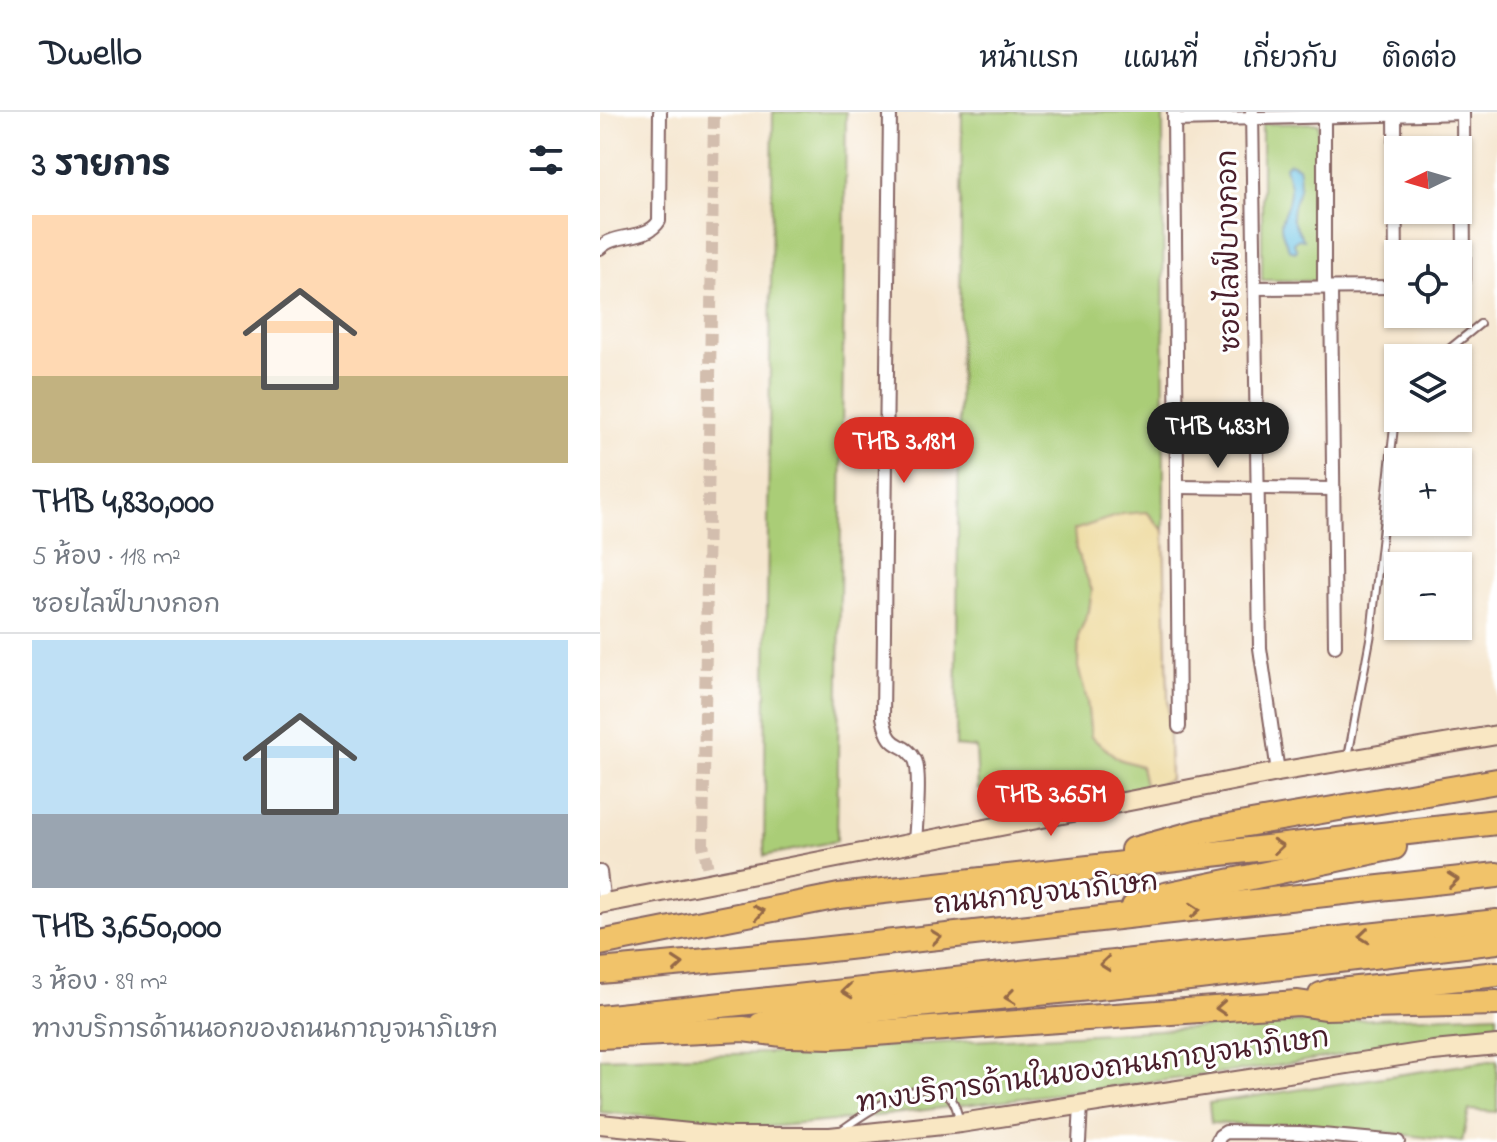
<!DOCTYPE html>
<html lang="th">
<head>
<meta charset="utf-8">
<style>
	body { margin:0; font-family:"Indie Flower","Playpen Sans Thai",sans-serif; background:#f2f2f3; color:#1f2937; height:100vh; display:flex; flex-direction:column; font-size:30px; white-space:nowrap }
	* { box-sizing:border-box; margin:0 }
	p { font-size:26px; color:#747a83 }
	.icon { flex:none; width:44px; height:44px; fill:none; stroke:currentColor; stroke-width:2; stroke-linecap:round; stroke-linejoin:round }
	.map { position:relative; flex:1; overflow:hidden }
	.details { display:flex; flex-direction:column; background:#fff; width:600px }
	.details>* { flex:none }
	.needle { width:52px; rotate:265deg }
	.fabs { position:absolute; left:784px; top:24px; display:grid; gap:16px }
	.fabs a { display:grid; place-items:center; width:88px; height:88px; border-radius:0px; background:#fff; box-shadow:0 2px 6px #0004; font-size:40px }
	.price { position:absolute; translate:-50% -68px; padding:0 18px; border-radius:28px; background:#d93025; color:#fff; font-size:26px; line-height:52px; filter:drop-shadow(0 2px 4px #0008) }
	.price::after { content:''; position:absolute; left:50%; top:48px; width:24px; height:18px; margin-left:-12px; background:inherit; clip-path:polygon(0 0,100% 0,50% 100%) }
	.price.current { background:#222; color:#fff }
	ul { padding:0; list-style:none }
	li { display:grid; align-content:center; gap:16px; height:424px; padding:0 32px }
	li+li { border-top:2px solid #e0e1e3 }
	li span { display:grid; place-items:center; height:248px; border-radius:0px; color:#555 }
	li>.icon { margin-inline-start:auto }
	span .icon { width:144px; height:144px; fill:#fffc; stroke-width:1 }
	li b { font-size:34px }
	h2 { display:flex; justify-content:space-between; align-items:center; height:96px; padding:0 32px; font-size:34px }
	header { display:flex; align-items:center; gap:48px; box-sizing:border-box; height:112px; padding:0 40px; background:#fff; border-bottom:2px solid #e0e1e3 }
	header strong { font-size:38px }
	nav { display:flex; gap:44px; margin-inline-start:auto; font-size:28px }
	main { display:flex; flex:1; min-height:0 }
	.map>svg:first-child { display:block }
</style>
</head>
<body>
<header>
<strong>Dwello</strong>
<nav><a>หน้าแรก</a><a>แผนที่</a><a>เกี่ยวกับ</a><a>ติดต่อ</a></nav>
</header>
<main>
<section class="details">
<h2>3 รายการ<svg class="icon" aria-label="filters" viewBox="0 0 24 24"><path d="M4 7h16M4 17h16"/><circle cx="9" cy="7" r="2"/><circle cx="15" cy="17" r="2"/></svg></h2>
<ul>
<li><span style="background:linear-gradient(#ffd9b3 65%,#c2b280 0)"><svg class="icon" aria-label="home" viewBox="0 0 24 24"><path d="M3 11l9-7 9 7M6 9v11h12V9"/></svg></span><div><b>THB 4,830,000</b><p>5 ห้อง · 118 m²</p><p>ซอยไลฟ์บางกอก</p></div></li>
<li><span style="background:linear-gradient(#bfe0f5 70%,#9aa5b1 0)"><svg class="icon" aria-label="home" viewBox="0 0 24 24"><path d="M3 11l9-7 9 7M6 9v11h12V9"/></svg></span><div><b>THB 3,650,000</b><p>3 ห้อง · 89 m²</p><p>ทางบริการด้านนอกของถนนกาญจนาภิเษก</p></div></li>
</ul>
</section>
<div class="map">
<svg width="897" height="1030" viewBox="0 0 897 1030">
	<rect width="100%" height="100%" fill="#fff"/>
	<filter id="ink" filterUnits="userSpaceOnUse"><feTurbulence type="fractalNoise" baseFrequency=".0125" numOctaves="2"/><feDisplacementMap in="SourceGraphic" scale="16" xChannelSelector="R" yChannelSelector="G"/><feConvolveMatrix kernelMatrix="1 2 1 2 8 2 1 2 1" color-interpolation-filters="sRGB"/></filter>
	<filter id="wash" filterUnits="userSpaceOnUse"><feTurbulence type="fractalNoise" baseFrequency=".006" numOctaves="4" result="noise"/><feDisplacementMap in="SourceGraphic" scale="32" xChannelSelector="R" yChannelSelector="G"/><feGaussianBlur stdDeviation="1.8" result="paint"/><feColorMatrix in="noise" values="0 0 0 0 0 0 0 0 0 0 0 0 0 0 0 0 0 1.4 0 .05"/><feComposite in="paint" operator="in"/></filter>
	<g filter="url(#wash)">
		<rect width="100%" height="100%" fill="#f5e6cf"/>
		<g fill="#aacd77" stroke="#7a7651" stroke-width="2">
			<path d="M173,0H246L237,729L164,744Z"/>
			<path d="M362,0H563L564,419L547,400L476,437L492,478L489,499L479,522L478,554L487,588L491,625L519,647L541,654L546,676L410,701L405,696L400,676L378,678L376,636L356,634Z"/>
			<path d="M718,11L719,169L662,168V12Z"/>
			<path d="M897,902V921L824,929L663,956L245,1008L166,1015L0,1000V946L167,941L677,911Z"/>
			<path d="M897,948V1000L869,998L862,1030L774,1019L611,1011L609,991Z"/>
		</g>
		<path fill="#eeda9e" stroke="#9c7c64" stroke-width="2" d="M547,400L564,419L570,668L546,676L541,654L519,647L491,625L487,588L478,555L479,522L489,499L492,478L476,437L474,418L522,402Z"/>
		<path fill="#65c1e3" stroke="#587087" stroke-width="2" d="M690,51L698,55C704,83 693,82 692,103C692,113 700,120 704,128L698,127L693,131L697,138L695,140L689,137C672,103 687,110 690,80C691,71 686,62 685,54Z"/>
	</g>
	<g filter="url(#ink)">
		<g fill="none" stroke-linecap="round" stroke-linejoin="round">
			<path stroke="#d3beae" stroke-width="12" stroke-dasharray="12 6" stroke-linecap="butt" d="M111,772L103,732L114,0"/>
			<defs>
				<g id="service">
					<path d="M838,246L880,212"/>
					<path d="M748,645L771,522L798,279"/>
					<path d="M240,1019C262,1003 324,959 350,985C356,991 357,1001 360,1009"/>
				</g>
				<g id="minor">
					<path d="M290,0L283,605C290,643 303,626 315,648C321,660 316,714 315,730"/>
					<path d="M574,0L579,615"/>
					<path d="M652,0L660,536L678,660"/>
					<path d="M795,0L796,175"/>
					<path d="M574,8L863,1"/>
					<path d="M0,136C15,120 47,129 59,109L60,0"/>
					<path d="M858,173L864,167V156L863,0"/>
					<path d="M724,175V0"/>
					<path d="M655,176L798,175"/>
					<path d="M731,176L735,534"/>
					<path d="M577,375L734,377"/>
					<path d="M0,760L4,792"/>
					<path d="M479,1030L481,993"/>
					<path d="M617,1030L620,1024L626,1020L700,1021L798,1030"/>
				</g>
				<g id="secondary">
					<path d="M0,792L678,660L897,623"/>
					<path d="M0,1012L129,1025H230L361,1011L833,939L897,933"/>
				</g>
				<g id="motorway">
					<path d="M533,738L599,720L897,669"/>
					<path d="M534,795L565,783L794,735"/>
					<path d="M0,831L239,784L897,710"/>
					<path d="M0,859L203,840L897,763"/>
					<path d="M721,883L730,880L897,862"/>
					<path d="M0,906L897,810"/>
					<path d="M161,913L197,905L599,865L897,829"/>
					<path d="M0,924L143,917L190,923L232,924L698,891L725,895L897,891"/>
				</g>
			</defs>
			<use href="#service" stroke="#866564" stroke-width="10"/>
			<use href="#minor" stroke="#866564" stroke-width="16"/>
			<use href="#secondary" stroke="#866564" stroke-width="22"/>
			<use href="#motorway" stroke="#866564" stroke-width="28"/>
			<use href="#service" stroke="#fff" stroke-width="6"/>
			<use href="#minor" stroke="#fff" stroke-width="12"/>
			<use href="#secondary" stroke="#f9e7c3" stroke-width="18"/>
			<use href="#motorway" stroke="#f1c36a" stroke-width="24"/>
		</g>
		<defs><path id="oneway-chevron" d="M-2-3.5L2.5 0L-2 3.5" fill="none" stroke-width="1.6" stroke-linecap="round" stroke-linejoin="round" transform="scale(2)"/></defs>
		<g stroke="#956947">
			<use href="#oneway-chevron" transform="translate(678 734) rotate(-6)"/>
			<use href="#oneway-chevron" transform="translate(853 768) rotate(-6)"/>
			<use href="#oneway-chevron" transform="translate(595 798) rotate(-5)"/>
			<use href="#oneway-chevron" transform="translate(159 800) rotate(-11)"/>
			<use href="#oneway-chevron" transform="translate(764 824) rotate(174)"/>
			<use href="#oneway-chevron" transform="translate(336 825) rotate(-7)"/>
			<use href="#oneway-chevron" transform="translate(78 852) rotate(-5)"/>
			<use href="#oneway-chevron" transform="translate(505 852) rotate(174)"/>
			<use href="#oneway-chevron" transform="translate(247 879) rotate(174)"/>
			<use href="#oneway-chevron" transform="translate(410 885) rotate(173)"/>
			<use href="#oneway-chevron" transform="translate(621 896) rotate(176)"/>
		</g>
	</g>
	<g text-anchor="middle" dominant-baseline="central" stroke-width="6" stroke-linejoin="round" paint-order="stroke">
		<g font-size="28" fill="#4a1f2b" stroke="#fff">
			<text transform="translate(631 139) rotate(-91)">ซอยไลฟ์บางกอก</text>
			<text transform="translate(446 783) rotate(-6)">ถนนกาญจนาภิเษก</text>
			<text transform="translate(493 960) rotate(-8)">ทางบริการด้านในของถนนกาญจนาภิเษก</text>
		</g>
	</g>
</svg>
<div class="fabs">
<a><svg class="needle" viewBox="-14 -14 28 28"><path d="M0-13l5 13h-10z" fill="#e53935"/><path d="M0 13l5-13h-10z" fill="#747a83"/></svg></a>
<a><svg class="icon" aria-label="locate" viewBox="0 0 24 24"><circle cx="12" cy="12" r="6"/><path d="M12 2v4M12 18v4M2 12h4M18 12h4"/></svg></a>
<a><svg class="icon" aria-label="layers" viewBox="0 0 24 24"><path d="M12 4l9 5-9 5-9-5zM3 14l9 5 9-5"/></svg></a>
<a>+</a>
<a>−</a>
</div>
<b class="price current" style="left:618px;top:358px">THB 4.83M</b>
<b class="price" style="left:304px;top:373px">THB 3.18M</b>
<b class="price" style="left:451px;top:726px">THB 3.65M</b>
</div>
</main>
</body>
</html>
